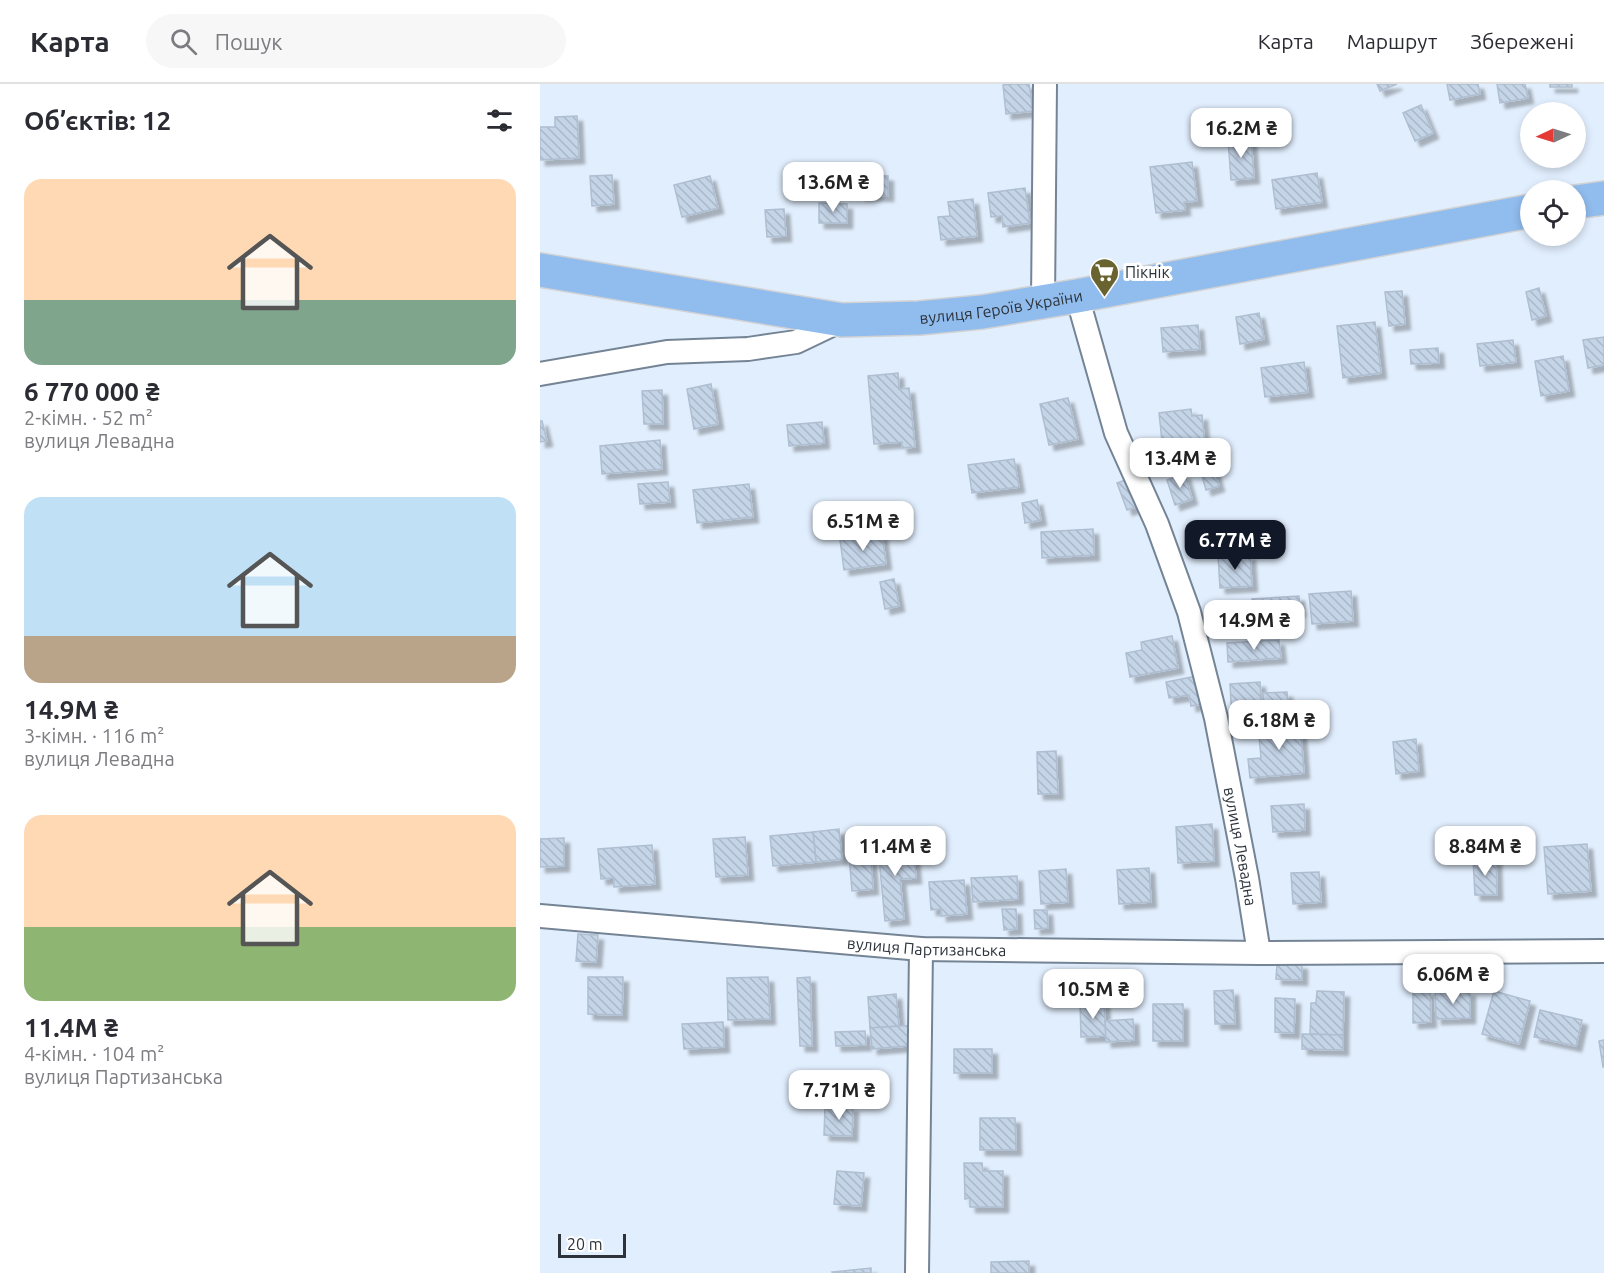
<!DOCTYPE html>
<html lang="uk">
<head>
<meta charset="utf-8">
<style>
	body { margin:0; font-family:Ubuntu,sans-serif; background:#f7f7f7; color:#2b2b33; height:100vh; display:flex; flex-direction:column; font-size:22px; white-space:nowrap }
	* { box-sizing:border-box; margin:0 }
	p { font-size:20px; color:#7c7c81 }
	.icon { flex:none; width:33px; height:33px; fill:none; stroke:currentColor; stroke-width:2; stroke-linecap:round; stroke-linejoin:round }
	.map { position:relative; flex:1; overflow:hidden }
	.panel { display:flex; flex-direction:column; background:#fff; width:540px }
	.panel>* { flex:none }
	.needle { width:39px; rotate:266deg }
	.controls { position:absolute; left:980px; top:18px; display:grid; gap:12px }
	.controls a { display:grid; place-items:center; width:66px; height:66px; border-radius:50%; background:#fff; box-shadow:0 3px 9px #0003; font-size:30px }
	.scale { position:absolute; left:18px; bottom:15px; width:68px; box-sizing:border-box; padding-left:6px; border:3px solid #2d333b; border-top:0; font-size:16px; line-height:21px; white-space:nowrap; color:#2d333b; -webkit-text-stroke:4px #fff; paint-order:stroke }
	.price { position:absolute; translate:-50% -51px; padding:0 14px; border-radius:12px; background:#fff; color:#222; font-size:20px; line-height:39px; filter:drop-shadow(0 2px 3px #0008) }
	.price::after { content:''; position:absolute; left:50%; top:36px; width:18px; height:14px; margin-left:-9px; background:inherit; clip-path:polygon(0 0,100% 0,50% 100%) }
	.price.on { background:#111827; color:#fff }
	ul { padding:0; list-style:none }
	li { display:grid; align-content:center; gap:12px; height:318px; padding:0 24px }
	li span { display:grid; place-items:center; height:186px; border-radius:18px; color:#555 }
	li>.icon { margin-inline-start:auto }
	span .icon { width:108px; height:108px; fill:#fffc; stroke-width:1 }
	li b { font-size:26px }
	h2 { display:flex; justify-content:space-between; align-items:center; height:72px; padding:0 24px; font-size:26px }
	header { display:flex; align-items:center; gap:36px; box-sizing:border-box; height:84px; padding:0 30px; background:#fff; border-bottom:2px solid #e1e1e2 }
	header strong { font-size:28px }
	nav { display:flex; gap:33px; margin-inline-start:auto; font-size:21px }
	.search { width:420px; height:54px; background:#f7f7f7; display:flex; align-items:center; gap:15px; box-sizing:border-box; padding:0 21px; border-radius:33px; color:#7c7c81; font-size:22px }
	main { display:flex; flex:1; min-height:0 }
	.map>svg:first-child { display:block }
</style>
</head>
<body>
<header>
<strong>Карта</strong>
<div class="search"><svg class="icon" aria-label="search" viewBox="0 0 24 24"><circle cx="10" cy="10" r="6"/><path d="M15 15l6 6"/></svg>Пошук</div>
<nav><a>Карта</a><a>Маршрут</a><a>Збережені</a></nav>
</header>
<main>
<section class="panel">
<h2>Об’єктів: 12<svg class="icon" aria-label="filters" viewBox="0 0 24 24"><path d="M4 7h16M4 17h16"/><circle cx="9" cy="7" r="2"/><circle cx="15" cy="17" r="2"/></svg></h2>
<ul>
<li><span style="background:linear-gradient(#ffd9b3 65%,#7fa58c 0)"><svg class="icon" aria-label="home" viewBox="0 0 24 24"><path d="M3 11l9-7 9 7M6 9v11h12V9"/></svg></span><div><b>6 770 000 ₴</b><p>2-кімн. · 52 m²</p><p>вулиця Левадна</p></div></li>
<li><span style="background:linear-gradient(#bfe0f5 75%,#b9a48a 0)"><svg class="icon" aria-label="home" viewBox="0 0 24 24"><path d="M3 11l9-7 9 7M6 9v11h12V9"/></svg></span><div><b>14.9M ₴</b><p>3-кімн. · 116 m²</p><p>вулиця Левадна</p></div></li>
<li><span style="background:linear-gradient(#ffd9b3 60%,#8fb573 0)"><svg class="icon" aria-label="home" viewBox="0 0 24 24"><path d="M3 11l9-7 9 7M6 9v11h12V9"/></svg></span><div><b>11.4M ₴</b><p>4-кімн. · 104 m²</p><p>вулиця Партизанська</p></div></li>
</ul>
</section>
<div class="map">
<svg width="1064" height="1189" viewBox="0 0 1064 1189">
	<defs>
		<pattern id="building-back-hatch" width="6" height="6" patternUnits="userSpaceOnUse" patternTransform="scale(1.5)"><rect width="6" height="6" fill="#c5d5e8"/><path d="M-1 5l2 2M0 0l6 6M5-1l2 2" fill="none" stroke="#aab7c8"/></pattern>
		<filter id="shadow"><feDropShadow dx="5.5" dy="5.5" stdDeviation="1.5" flood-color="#0004"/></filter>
	</defs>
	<rect width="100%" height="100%" fill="#e1eefd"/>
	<g fill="url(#building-back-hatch)" stroke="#afbed1" stroke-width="1.5" filter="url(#shadow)">
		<path d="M473,0H489L493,27L466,30L463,1Z"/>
		<path d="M837,0H857L840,7Z"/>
		<path d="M907,0H938L940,10L910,16Z"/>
		<path d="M957,0H985L988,14L960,19Z"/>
		<rect x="1010" y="0" width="22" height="3"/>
		<path d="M881,21L893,49L875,57L863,29Z"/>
		<path d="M37,32L39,74L0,76V43H15V33Z"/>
		<path d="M711,54L714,94L691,96L688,55Z"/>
		<path d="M652,78L657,117L644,118L645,126L616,129L610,83Z"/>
		<path d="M777,89L782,118L736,125L732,96Z"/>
		<path d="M72,91L74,120L52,122L50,92Z"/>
		<path d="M320,91L348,92V112L320,111Z"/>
		<path d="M170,92L178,124L142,133L134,101Z"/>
		<path d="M485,104L490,139L463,143L462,132L451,133L448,109Z"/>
		<path d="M433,115L437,152L401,156L398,133L410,132L408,118Z"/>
		<path d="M279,119L307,120V139H279Z"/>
		<path d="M244,125L246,152L227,153L225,126Z"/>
		<path d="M999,204L1006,232L992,236L986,208Z"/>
		<path d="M862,207L865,240L849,242L845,208Z"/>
		<path d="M719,229L724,255L700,260L696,233Z"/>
		<path d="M835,238L841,289L803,294L797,242Z"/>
		<path d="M658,241L660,265L623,268L621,244Z"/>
		<path d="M1064,253V281L1048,284L1043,256Z"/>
		<path d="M973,256L976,278L940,282L937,260Z"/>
		<path d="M898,264L899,279L871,280L870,266Z"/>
		<path d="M1023,272L1029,307L1001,312L995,277Z"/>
		<path d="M764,278L768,308L725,313L721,284Z"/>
		<path d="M358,289L359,305L369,304L375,363L362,364V358L334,360L328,292Z"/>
		<path d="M171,300L178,340L154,345L147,305Z"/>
		<path d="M122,306L123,340H104L102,307Z"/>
		<path d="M528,314L538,355L509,361L500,320Z"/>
		<path d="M651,325L652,332L662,331L665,363L623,367L619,329Z"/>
		<path d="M0,337H2L7,357L0,358Z"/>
		<path d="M282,338L284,359L249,362L247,341Z"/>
		<path d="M120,356L122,385L62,390L60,362Z"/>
		<path d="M671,374L679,402L666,406L658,378Z"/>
		<path d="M474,375L479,403L432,409L428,381Z"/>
		<path d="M645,390L652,415L635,421L627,396Z"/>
		<path d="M591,394L601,421L587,426L577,399Z"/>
		<path d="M128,398L130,418L100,420L98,400Z"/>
		<path d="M209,400L213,433L157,439L153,406Z"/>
		<path d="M497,416L501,436L485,439L482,419Z"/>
		<path d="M553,445L554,471L502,474L501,448Z"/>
		<path d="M342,450L346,480L304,486L300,456Z"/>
		<path d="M710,471L712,502L680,504L678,472Z"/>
		<path d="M354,495L359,522L345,525L340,498Z"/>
		<path d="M811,507L813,537L772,540L769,510Z"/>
		<path d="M759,512L760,527L714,530L712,515Z"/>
		<path d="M632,552L638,584L590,593L586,569L602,566L601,558Z"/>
		<path d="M739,556L741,574L688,578L687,559Z"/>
		<path d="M662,591L667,619L651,622L649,611L629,614L626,598Z"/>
		<path d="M720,598L722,635L692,637L690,600Z"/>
		<path d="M747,608L749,631L724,632L723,609Z"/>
		<path d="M760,637L764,689L710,694L708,675L721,674L718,641Z"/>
		<path d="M876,655L879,687L856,690L853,658Z"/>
		<path d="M516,667L518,710H498L497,668Z"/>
		<path d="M764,720L765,746L733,748L731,722Z"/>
		<path d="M672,740L674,777L638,779L636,743Z"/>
		<path d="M299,745L302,775L276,778L273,748Z"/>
		<path d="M273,748L276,778L233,782L230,752Z"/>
		<path d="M205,753L208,791L176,793L173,755Z"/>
		<path d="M24,754V782L0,783V755Z"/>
		<path d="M330,758L333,805L312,807L308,759Z"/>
		<path d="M373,760L376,794L360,795L364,835L345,837L338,764Z"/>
		<path d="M1047,760L1051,807L1008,810L1004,763Z"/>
		<path d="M112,761L115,800L74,803V794L61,795L58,765Z"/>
		<path d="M956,774L957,811H935L933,775Z"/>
		<path d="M609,784L611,818L579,820L577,786Z"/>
		<path d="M526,785L528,818L501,820L499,787Z"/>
		<path d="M779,788L781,818L753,820L751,789Z"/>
		<path d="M477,792L478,815L433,818L431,794Z"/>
		<path d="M424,796L427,830L401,832V825L391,826L389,798Z"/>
		<path d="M462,825H476L477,845L464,846Z"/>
		<path d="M494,826H507L508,844L495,845Z"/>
		<path d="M38,850L58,851L56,878L36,877Z"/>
		<path d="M737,880H762V896L736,895Z"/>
		<path d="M48,893H83L82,931L48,930Z"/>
		<path d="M228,893L230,935L188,936L187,894Z"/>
		<path d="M270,893L272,962H260L257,894Z"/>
		<path d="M693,906L695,940H675L674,907Z"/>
		<path d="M777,907L804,908L803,951L770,950L771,919H776Z"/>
		<path d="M873,907H890L891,938L873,939Z"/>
		<path d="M930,907V934L896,935L895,908Z"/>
		<path d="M954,907L990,917L979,960L942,950Z"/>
		<path d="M356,910L359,942L330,944L328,913Z"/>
		<path d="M735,914L755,915L754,949L735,948Z"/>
		<path d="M564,918L566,952L541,953L540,919Z"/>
		<rect x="613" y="920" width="30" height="37"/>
		<path d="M1000,926L1042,936L1036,962L994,953Z"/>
		<path d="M593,935L594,956L566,958L565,937Z"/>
		<path d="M183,938L184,963L144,965L142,940Z"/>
		<path d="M377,941L378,961L332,965L330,944Z"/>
		<path d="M325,947L326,961L296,962L295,948Z"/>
		<path d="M762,950L803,951V966L762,965Z"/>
		<path d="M1064,956V983H1063L1059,957Z"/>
		<rect x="414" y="965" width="38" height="24"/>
		<path d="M285,1022L313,1023L312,1052L284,1051Z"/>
		<path d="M440,1034H475L476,1066H440Z"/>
		<path d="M424,1079H442L443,1087H463V1123H430V1114L425,1115Z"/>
		<path d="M297,1087L324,1089L321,1122L294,1120Z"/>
		<path d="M489,1177V1189H451V1178Z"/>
		<path d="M331,1184V1189H293L292,1188Z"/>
	</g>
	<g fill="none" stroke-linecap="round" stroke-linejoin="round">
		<defs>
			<g id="street">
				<path id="s1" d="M537,212L576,349L617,440L649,528L676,634L707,794L719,869"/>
				<path d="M503,218L505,0"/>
				<path d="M0,290L127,268L208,265L256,258L302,236"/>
				<path id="s2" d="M0,832L381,865L719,869L1064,867"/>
				<path d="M377,1189L381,865"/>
			</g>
			<g id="primary">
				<path d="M1035,118L1064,114"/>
				<path id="s3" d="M0,186L302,236L379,234L442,228L537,212L990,127"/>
			</g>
		</defs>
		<use href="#street" stroke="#758495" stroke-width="26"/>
		<use href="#primary" stroke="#d1d2d4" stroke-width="36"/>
		<use href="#street" stroke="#fff" stroke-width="22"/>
		<use href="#primary" stroke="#91bcee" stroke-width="33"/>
	</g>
	<defs>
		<symbol id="supermarket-pin" viewBox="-11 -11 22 30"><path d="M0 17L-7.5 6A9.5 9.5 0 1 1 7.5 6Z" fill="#68632f" stroke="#fff"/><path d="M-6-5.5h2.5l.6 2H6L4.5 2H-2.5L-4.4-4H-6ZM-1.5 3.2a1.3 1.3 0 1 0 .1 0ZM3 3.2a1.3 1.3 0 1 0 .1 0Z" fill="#fff"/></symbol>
	</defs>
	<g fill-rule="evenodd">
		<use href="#supermarket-pin" x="548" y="172" width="33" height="45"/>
	</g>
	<g text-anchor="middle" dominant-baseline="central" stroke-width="6" stroke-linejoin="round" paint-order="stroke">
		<g font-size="16" fill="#2d333b" stroke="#fff" text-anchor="start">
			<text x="585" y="188">Пікнік</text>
		</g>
		<g font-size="16" fill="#2d333b" stroke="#fff">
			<text stroke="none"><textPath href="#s3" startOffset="466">вулиця Героїв України</textPath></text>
			<text stroke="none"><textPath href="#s1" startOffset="576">вулиця Левадна</textPath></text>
			<text stroke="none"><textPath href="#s2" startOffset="388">вулиця Партизанська</textPath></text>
		</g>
	</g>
</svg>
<div class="controls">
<a><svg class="needle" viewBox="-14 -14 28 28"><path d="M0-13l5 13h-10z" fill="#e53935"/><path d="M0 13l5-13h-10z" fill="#7c7c81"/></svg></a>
<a><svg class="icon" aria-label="locate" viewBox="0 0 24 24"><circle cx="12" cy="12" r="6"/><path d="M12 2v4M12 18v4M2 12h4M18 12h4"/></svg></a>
</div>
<div class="scale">20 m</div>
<b class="price" style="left:701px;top:75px">16.2M ₴</b>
<b class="price" style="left:293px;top:129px">13.6M ₴</b>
<b class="price" style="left:640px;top:405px">13.4M ₴</b>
<b class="price" style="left:323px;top:468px">6.51M ₴</b>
<b class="price on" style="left:695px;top:487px">6.77M ₴</b>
<b class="price" style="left:714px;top:567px">14.9M ₴</b>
<b class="price" style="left:739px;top:667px">6.18M ₴</b>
<b class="price" style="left:355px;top:793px">11.4M ₴</b>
<b class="price" style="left:945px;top:793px">8.84M ₴</b>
<b class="price" style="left:913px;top:921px">6.06M ₴</b>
<b class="price" style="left:553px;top:936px">10.5M ₴</b>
<b class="price" style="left:299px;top:1037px">7.71M ₴</b>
</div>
</main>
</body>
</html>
